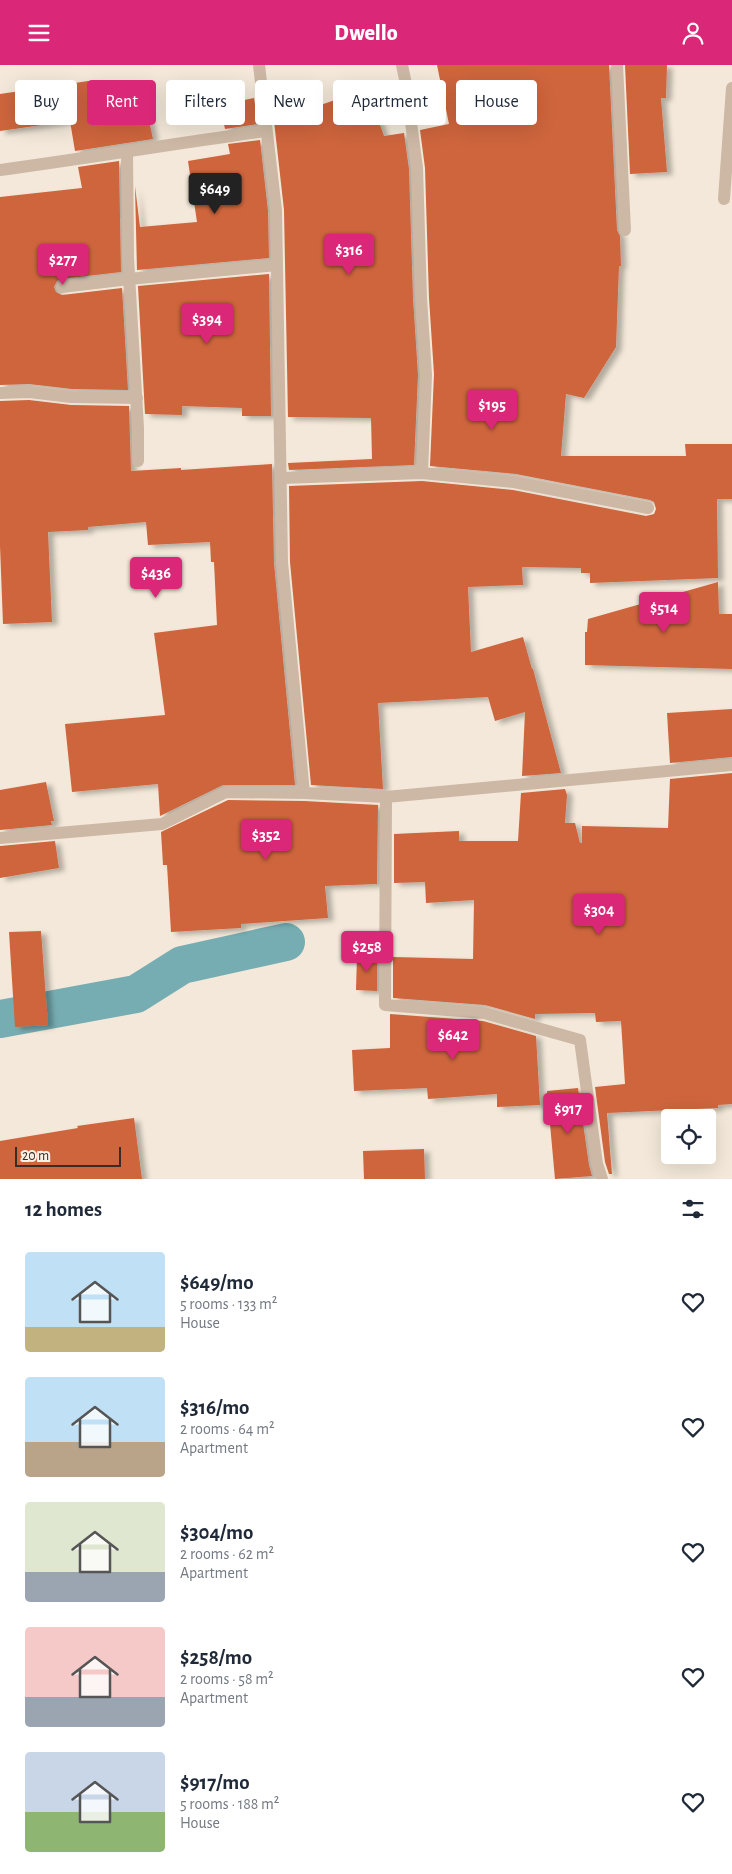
<!DOCTYPE html>
<html lang="en">
<head>
<meta charset="utf-8">
<style>
	body { margin:0; font-family:"Alegreya Sans",sans-serif; background:#f2f2f3; color:#1f2937; height:100vh; display:flex; flex-direction:column; font-size:19px; white-space:nowrap }
	* { box-sizing:border-box; margin:0 }
	p { font-size:16px; color:#747a83 }
	.icon { flex:none; width:28px; height:28px; fill:none; stroke:currentColor; stroke-width:2; stroke-linecap:round; stroke-linejoin:round }
	.map { position:relative; height:1114px; overflow:hidden }
	.side { display:flex; flex-direction:column; background:#fff; flex:1 }
	.side>* { flex:none }
	.guide { position:absolute; left:15px; top:15px; width:702px; height:45px; display:flex; gap:10px }
	.fabs { position:absolute; left:661px; top:1044px; display:grid; gap:10px }
	.fabs a { display:grid; place-items:center; width:55px; height:55px; border-radius:5px; background:#fff; box-shadow:0 5px 20px #0002; font-size:25px }
	.scale { position:absolute; left:15px; bottom:12px; width:106px; box-sizing:border-box; padding-left:5px; border:2px solid #372c26; border-top:0; font-size:14px; line-height:18px; white-space:nowrap; color:#372c26; -webkit-text-stroke:4px #faf2e5; paint-order:stroke }
	.price { position:absolute; translate:-50% -42px; padding:0 11px; border-radius:5px; background:#db2777; color:#fff; font-size:16px; line-height:32px; filter:drop-shadow(0 1px 2px #0008) }
	.price::after { content:''; position:absolute; left:50%; top:30px; width:15px; height:11px; margin-left:-8px; background:inherit; clip-path:polygon(0 0,100% 0,50% 100%) }
	.price.current { background:#222; color:#fff }
	ul { padding:0; list-style:none }
	li { display:flex; align-items:center; gap:15px; height:125px; padding:0 25px }
	li span { display:grid; place-items:center; flex:none; width:140px; height:100px; border-radius:5px; color:#555 }
	li>.icon { margin-inline-start:auto }
	span .icon { width:60px; height:60px; fill:#fffc; stroke-width:1 }
	li b { font-size:21px }
	h2 { display:flex; justify-content:space-between; align-items:center; height:60px; padding:0 25px; font-size:21px }
	.chip { padding:0 18px; border-radius:5px; background:#fff; box-shadow:0 5px 20px #0002; font-size:18px; line-height:45px }
	.chip.current { background:#db2777; color:#fff }
	header { display:flex; justify-content:space-between; align-items:center; height:65px; padding:0 25px; background:#db2777; color:#fff; font-size:22px; font-weight:800 }
	.map>svg:first-child { display:block }
</style>
</head>
<body>
<header><svg class="icon" aria-label="menu" viewBox="0 0 24 24"><path d="M4 6h16M4 12h16M4 18h16"/></svg>Dwello<svg class="icon" aria-label="person" viewBox="0 0 24 24"><circle cx="12" cy="8" r="4"/><path d="M4 21q1-7 8-7t8 7"/></svg></header>
<div class="map">
<svg width="732" height="1114" viewBox="0 0 732 1114">
	<defs>
		<filter id="shadow"><feDropShadow dx="5.5" dy="3" stdDeviation="2.5" flood-color="#0004"/></filter>
	</defs>
	<rect width="100%" height="100%" fill="#f3e8d9"/>
	<g fill="none" stroke-linecap="round" stroke-linejoin="round">
		<path stroke="#76adb2" stroke-width="38" d="M0,954L136,929L182,900L286,877"/>
	</g>
	<g fill="#ce653c" filter="url(#shadow)">
		<path d="M437,0H609L617,165L620,171L621,201H619L616,282L584,333L566,329L561,391H686L685,379H732V434H717L718,513L590,518V508H581V503L522,502L523,520L468,522L471,587L523,572L532,604H533L561,708L522,711L525,647L495,656L488,632L436,635L378,638L383,724L311,720L290,497L289,421L422,416L513,425L646,451L654,449L656,444L654,437L650,435L516,409L430,401L434,309L429,233L425,103L420,65L449,59Z"/>
		<path d="M625,0H667L666,33H661L667,107L630,109Z"/>
		<path d="M95,15L100,46L145,37L153,74L75,86L70,56L0,66V29Z"/>
		<path d="M367,24L384,71L404,68L409,104L413,233L418,310L414,400L289,405L288,398L372,394L371,353L288,352L284,145L274,56Z"/>
		<path d="M254,33L258,59L225,64L220,40Z"/>
		<path d="M260,75L268,146L269,193L137,205L135,121L140,162L197,157L188,96L230,89L228,79Z"/>
		<path d="M119,96L121,207L61,214L57,216L54,222L56,227L62,230L122,223L128,325L72,324L29,319L0,320V132L82,123L78,102Z"/>
		<path d="M269,209L271,351H242V343L182,341V350L145,349L138,221Z"/>
		<path d="M29,335L71,340L129,341L131,406L181,403V405L272,399L274,498L295,720H223L160,751L158,719L72,727L65,659L165,650L154,568L217,560L214,497H211L210,477L148,480L146,457L88,462V465L48,467L52,557L3,559L0,481V336Z"/>
		<path d="M718,517L719,549H732V604L585,600V567H587L588,554Z"/>
		<path d="M732,644V692L670,698L667,648Z"/>
		<path d="M732,708V1039L718,1040V1043L607,1048L612,1109H609L605,1097L595,1022L625,1019L621,956L596,957L595,948L535,949V954L485,940L393,933V892L473,894L474,835L426,838L425,817L394,818V769L459,766V776H518L521,728L565,724L567,730L565,758H575L580,778H582V761L668,763L670,714Z"/>
		<path d="M46,717L54,756H51L52,760L0,765V725Z"/>
		<path d="M228,735L304,736L378,740L377,819L325,821L328,853L241,859V863L171,867L167,800H163L161,767Z"/>
		<path d="M55,776L59,803L0,813V781Z"/>
		<path d="M41,866L48,960L15,962L9,867Z"/>
		<path d="M357,890L377,891V926L356,925Z"/>
		<path d="M390,949L483,956L536,971L540,1040L497,1042V1029L428,1034L427,1023L354,1026L352,985L390,983Z"/>
		<path d="M578,1023L589,1100L592,1111L555,1114L547,1026Z"/>
		<path d="M134,1053L142,1114H0V1076L78,1063L77,1061Z"/>
		<path d="M424,1084L425,1114H364L363,1086Z"/>
	</g>
	<g fill="none" stroke-linecap="round" stroke-linejoin="round">
		<g stroke="#ccb8a4" stroke-width="12">
			<path d="M259,0L276,145L282,497L304,728"/>
			<path d="M402,0L406,19L417,103L421,233L426,310L422,408"/>
			<path d="M617,0L625,165"/>
			<path d="M127,88L128,193L138,363V396"/>
			<path d="M0,105C89,93 177,78 266,66"/>
			<path d="M724,134L732,23"/>
			<path d="M62,222L129,214L277,200"/>
			<path d="M0,328L29,327L71,332L137,333"/>
			<path d="M282,413L422,408L514,417L648,443"/>
			<path d="M386,732L385,940L484,948L580,975L597,1099L602,1114"/>
			<path d="M0,773L162,759L226,727L304,728L386,732L732,700"/>
		</g>
	</g>
</svg>
<div class="fabs">
<a><svg class="icon" aria-label="locate" viewBox="0 0 24 24"><circle cx="12" cy="12" r="6"/><path d="M12 2v4M12 18v4M2 12h4M18 12h4"/></svg></a>
</div>
<div class="scale">20 m</div>
<b class="price current" style="left:215px;top:150px">$649</b>
<b class="price" style="left:349px;top:211px">$316</b>
<b class="price" style="left:63px;top:221px">$277</b>
<b class="price" style="left:207px;top:280px">$394</b>
<b class="price" style="left:492px;top:366px">$195</b>
<b class="price" style="left:156px;top:534px">$436</b>
<b class="price" style="left:664px;top:569px">$514</b>
<b class="price" style="left:266px;top:796px">$352</b>
<b class="price" style="left:599px;top:871px">$304</b>
<b class="price" style="left:367px;top:908px">$258</b>
<b class="price" style="left:453px;top:996px">$642</b>
<b class="price" style="left:568px;top:1070px">$917</b>
<div class="guide">
<a class="chip">Buy</a>
<a class="chip current">Rent</a>
<a class="chip">Filters</a>
<a class="chip">New</a>
<a class="chip">Apartment</a>
<a class="chip">House</a>
</div>
</div>
<section class="side">
<h2>12 homes<svg class="icon" aria-label="filters" viewBox="0 0 24 24"><path d="M4 7h16M4 17h16"/><circle cx="9" cy="7" r="2"/><circle cx="15" cy="17" r="2"/></svg></h2>
<ul>
<li><span style="background:linear-gradient(#bfe0f5 75%,#c2b280 0)"><svg class="icon" aria-label="home" viewBox="0 0 24 24"><path d="M3 11l9-7 9 7M6 9v11h12V9"/></svg></span><div><b>$649/mo</b><p>5 rooms · 133 m²</p><p>House</p></div><svg class="icon" aria-label="heart" viewBox="0 0 24 24"><path d="M12 20l-8-8c-3-5 5-10 8-4 3-6 11-1 8 4z"/></svg></li>
<li><span style="background:linear-gradient(#bfe0f5 65%,#b9a48a 0)"><svg class="icon" aria-label="home" viewBox="0 0 24 24"><path d="M3 11l9-7 9 7M6 9v11h12V9"/></svg></span><div><b>$316/mo</b><p>2 rooms · 64 m²</p><p>Apartment</p></div><svg class="icon" aria-label="heart" viewBox="0 0 24 24"><path d="M12 20l-8-8c-3-5 5-10 8-4 3-6 11-1 8 4z"/></svg></li>
<li><span style="background:linear-gradient(#dfe7d0 70%,#9aa5b1 0)"><svg class="icon" aria-label="home" viewBox="0 0 24 24"><path d="M3 11l9-7 9 7M6 9v11h12V9"/></svg></span><div><b>$304/mo</b><p>2 rooms · 62 m²</p><p>Apartment</p></div><svg class="icon" aria-label="heart" viewBox="0 0 24 24"><path d="M12 20l-8-8c-3-5 5-10 8-4 3-6 11-1 8 4z"/></svg></li>
<li><span style="background:linear-gradient(#f6c9c9 70%,#9aa5b1 0)"><svg class="icon" aria-label="home" viewBox="0 0 24 24"><path d="M3 11l9-7 9 7M6 9v11h12V9"/></svg></span><div><b>$258/mo</b><p>2 rooms · 58 m²</p><p>Apartment</p></div><svg class="icon" aria-label="heart" viewBox="0 0 24 24"><path d="M12 20l-8-8c-3-5 5-10 8-4 3-6 11-1 8 4z"/></svg></li>
<li><span style="background:linear-gradient(#c9d6e8 60%,#8fb573 0)"><svg class="icon" aria-label="home" viewBox="0 0 24 24"><path d="M3 11l9-7 9 7M6 9v11h12V9"/></svg></span><div><b>$917/mo</b><p>5 rooms · 188 m²</p><p>House</p></div><svg class="icon" aria-label="heart" viewBox="0 0 24 24"><path d="M12 20l-8-8c-3-5 5-10 8-4 3-6 11-1 8 4z"/></svg></li>
</ul>
</section>
</body>
</html>
